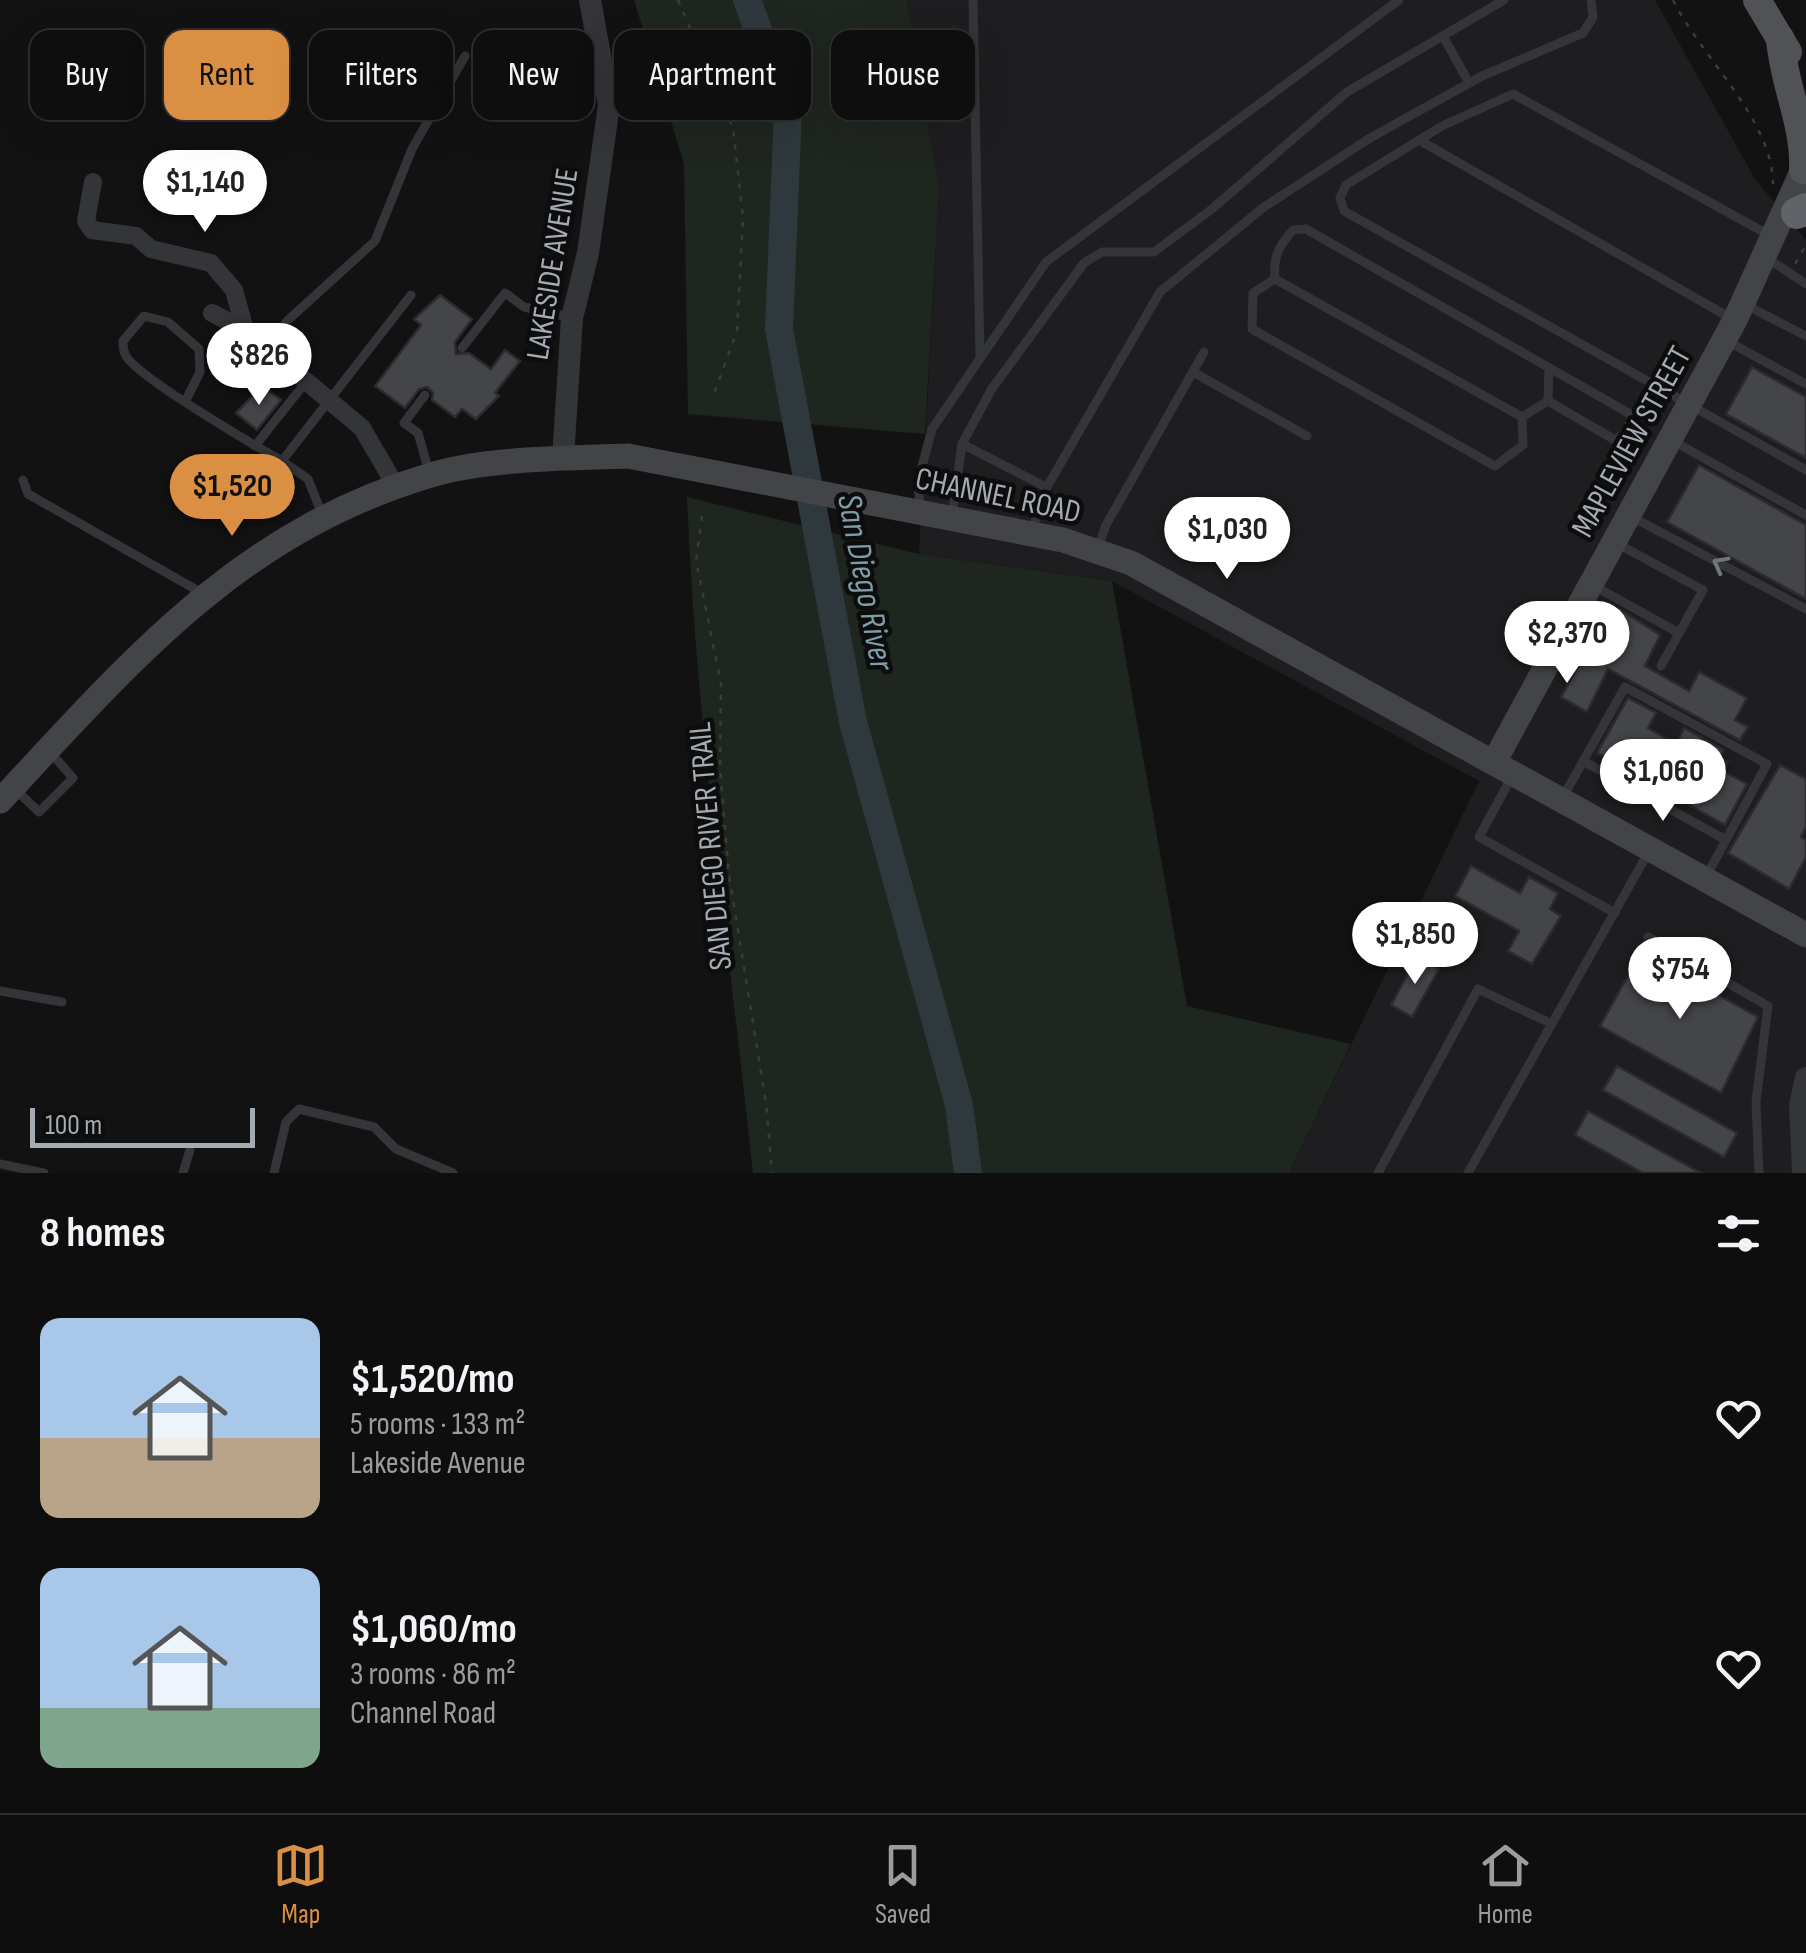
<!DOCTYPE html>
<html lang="en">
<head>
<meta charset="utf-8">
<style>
	body { margin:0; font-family:"Sofia Sans Condensed",sans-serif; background:#171717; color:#f1f3f6; height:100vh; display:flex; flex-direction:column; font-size:38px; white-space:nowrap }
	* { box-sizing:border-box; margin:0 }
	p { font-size:32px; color:#9b9c9e }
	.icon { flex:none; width:55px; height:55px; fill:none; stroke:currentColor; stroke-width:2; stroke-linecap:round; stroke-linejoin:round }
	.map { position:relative; height:1173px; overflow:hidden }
	.details { display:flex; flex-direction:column; background:#0e0e0e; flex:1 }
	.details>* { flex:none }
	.guide { position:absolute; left:30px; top:30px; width:1000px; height:90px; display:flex; gap:20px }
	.scale { position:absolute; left:30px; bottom:25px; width:225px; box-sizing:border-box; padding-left:10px; border:5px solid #a5abb2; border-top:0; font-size:28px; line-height:35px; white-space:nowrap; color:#a5abb2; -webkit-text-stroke:8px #0d0d0e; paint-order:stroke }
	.price { position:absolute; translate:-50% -85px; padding:0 22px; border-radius:35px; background:#fff; color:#222; font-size:32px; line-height:65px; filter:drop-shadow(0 2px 5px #0008) }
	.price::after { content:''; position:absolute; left:50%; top:60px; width:30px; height:22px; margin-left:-15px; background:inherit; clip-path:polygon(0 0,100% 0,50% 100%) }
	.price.on { background:#db8f42; color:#111 }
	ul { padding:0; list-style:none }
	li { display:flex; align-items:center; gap:30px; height:250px; padding:0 40px }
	li span { display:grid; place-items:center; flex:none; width:280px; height:200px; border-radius:20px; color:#555 }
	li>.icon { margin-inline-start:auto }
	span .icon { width:120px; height:120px; fill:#fffc; stroke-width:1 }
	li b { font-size:42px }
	h2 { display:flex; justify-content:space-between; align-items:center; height:120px; padding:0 40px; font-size:42px }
	.chip { padding:0 35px; border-radius:20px; background:#0e0e0e; box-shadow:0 10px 40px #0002,0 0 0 2px #2e2e2e; font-size:35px; line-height:90px }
	.chip.on { background:#db8f42; color:#111 }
	.tabs { display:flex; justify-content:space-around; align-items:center; height:140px; border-top:2px solid #2e2e2e; background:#0e0e0e; font-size:28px; color:#9b9c9e }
	.tabs a { display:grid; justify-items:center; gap:5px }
	.tabs .on { color:#db8f42 }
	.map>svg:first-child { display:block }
</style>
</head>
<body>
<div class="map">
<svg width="1806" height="1173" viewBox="0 0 1806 1173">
	<rect width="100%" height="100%" fill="#121213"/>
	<path fill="#1e1e20" d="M907,0H1655L1755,179L1806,240V1173H1289L1479,781L1112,581L919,554L939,189Z"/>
	<g fill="#1f251f">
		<path d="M634,0H907L939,189L925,434L688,414L684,164Z"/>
		<path d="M687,497L919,554L1112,581L1187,1006L1351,1044L1289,1173H753C729,948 696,723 687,497Z"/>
	</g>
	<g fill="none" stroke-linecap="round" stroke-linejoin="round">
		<path stroke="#2f383c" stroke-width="28" d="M747,0L788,110L779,329L853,722L959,1105L968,1173"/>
	</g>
	<g fill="#444548" stroke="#2c2c2f" stroke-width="2.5">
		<path d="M440,295L472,319L455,342L456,354L469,353L491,369L505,350L520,361L495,393L499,396L476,419L462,409L455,417L432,400L433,393L427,387L419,389L405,408L375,386L421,325L414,319Z"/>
		<path d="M1752,367L1806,397V458L1726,414Z"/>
		<path d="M262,386L281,400L257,430L236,413Z"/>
		<path d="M1699,465L1806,525V599L1667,522Z"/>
		<path d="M1618,608L1660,635L1645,666L1689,691L1699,672L1747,698L1735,720L1748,727L1740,740L1608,669L1587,712L1561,697L1591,644L1583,639L1590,628L1602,635Z"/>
		<path d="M1628,698L1656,713L1648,728L1676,744L1684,728L1724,750L1720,758L1728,762L1723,771L1747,784L1725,825L1597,753Z"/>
		<path d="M1780,765L1806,779V827L1801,837L1806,840V857L1789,889L1728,853Z"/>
		<path d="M1471,866L1520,893L1529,877L1558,893L1550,909L1561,916L1532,964L1508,951L1519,931L1455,896Z"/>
		<path d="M1641,952L1758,1017L1721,1093L1600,1026Z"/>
		<path d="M1417,957L1439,969L1412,1017L1391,1005Z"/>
		<path d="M1617,1066L1737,1133L1724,1157L1603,1090Z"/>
		<path d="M1588,1111L1701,1173H1643L1575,1135Z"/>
	</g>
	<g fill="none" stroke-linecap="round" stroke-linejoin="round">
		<g stroke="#393c3e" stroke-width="2.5" stroke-dasharray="5 8" stroke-linecap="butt">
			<path d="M678,0L733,128L743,218L737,331L712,399"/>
			<path d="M1673,0C1701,57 1773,120 1773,184"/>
			<path d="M1795,264L1806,245"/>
			<path d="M702,516L696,561L721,683L720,768L729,875L766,1103L772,1173"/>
		</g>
		<g stroke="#333538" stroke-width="9">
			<path d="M973,0L980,357"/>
			<path d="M1443,36L1469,83"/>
			<path d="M1419,140L1734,320"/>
			<path d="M1771,236L1513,94L1442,126L1346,185L1340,198L1344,211L1806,470"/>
			<path d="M1767,258L1806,284"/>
			<path d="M1275,279L1253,293L1252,329L1495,466L1523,445L1522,417"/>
			<path d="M1746,305L1806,336"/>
			<path d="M1725,340L1806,384"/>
			<path d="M462,348L505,293L524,307L569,317"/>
			<path d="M276,355V338L287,321L375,241L412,149L465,56"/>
			<path d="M1549,367L1548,401L1522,417L1275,279C1273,257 1278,247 1293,230L1306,229L1632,415L1653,413L1665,394"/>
			<path d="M1193,372L1307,436"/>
			<path d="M425,395L404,423L418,433L429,472"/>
			<path d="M186,400L200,372L199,349L168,322L144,316L123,341C123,346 123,351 126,356C139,378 254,445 282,461"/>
			<path d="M1548,401L1615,440L1627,431L1632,415"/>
			<path d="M1673,441L1806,515"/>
			<path d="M962,444L991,390L1084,263L1102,252H1154L1212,209L1347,92L1504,0"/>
			<path d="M255,446L305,383"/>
			<path d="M23,480L28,494L202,593"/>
			<path d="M920,510L918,481L932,429L1046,262L1399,0"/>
			<path d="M952,516L962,444L1046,487"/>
			<path d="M323,517L308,479L282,461L411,295"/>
			<path d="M1632,517L1806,609"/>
			<path d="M1032,531L1044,492L1160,292L1264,207L1370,138L1482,76L1583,33L1593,17L1591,0"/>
			<path d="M1618,544L1703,590L1661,666"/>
			<path d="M1098,548L1106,525L1204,352"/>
			<path d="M1594,586L1679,633"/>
			<path d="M1583,761L1726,840"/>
			<path d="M1511,778L1479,837L1615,913"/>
			<path d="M15,789L39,812L73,778L51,753"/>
			<path d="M1563,797L1625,687L1767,764L1707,875"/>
			<path d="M1648,937L1768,1006L1756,1102L1759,1173"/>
			<path d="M0,991L62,1002"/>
			<path d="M0,1164L44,1173"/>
			<path d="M183,1173L190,1150"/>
			<path d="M274,1173L286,1122L299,1109L374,1127L396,1149L453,1173"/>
			<path d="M1378,1173L1478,989L1552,1024"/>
			<path d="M1468,1173L1649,851"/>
		</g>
		<g stroke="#333538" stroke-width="18">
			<path d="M93,182L86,221L92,230L136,236L151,249L211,263L234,290L245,330"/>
			<path d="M212,313L245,330L362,428L397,488"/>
		</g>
		<g stroke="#333538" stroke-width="22">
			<path d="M563,458L572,318L588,253L609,105L590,0"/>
			<path d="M1803,1173L1800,1105L1806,1078"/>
		</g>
		<g stroke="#424447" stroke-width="25">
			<path d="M1494,762L1735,320L1806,163"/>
			<path d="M0,801C132,660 239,532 431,475C486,458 571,458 628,456L1063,540L1131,563L1806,935"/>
		</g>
		<g stroke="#505256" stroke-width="28">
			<path d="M1757,0L1788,52"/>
			<path d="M1780,38C1783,84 1805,123 1803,170"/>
		</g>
		<path stroke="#606368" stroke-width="32" d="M1797,213L1806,209"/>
	</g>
	<defs><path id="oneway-chevron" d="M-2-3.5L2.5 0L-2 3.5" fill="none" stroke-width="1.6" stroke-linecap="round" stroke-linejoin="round" transform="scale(2.5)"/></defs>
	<use stroke="#72767b" href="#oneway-chevron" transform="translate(1720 564) rotate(-152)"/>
	<g text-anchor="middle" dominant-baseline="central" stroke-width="9" stroke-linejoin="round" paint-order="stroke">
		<g font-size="32" fill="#a5abb2" stroke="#0d0d0e">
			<text transform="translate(553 264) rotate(-81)">LAKESIDE AVENUE</text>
			<text transform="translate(1632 442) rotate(-61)">MAPLEVIEW STREET</text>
			<text transform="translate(998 496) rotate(12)">CHANNEL ROAD</text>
			<text transform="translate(711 846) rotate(-95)">SAN DIEGO RIVER TRAIL</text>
		</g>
		<g font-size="35" font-style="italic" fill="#7f9ca9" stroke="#0d0d0e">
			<text transform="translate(865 582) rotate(79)">San Diego River</text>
		</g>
	</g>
</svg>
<div class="scale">100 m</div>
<b class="price" style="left:205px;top:235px">$1,140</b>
<b class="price" style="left:259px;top:408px">$826</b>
<b class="price on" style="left:232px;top:539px">$1,520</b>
<b class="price" style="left:1227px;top:582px">$1,030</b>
<b class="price" style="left:1567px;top:686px">$2,370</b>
<b class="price" style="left:1663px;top:824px">$1,060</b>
<b class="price" style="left:1415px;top:987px">$1,850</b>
<b class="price" style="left:1680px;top:1022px">$754</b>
<div class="guide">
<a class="chip">Buy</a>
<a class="chip on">Rent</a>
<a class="chip">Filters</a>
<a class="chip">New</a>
<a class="chip">Apartment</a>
<a class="chip">House</a>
</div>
</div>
<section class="details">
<h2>8 homes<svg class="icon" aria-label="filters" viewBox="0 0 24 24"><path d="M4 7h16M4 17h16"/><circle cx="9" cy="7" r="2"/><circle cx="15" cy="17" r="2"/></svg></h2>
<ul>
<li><span style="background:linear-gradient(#a9c7e8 60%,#b9a48a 0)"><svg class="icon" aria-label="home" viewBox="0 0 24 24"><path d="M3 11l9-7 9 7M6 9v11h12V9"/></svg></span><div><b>$1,520/mo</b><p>5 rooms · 133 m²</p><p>Lakeside Avenue</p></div><svg class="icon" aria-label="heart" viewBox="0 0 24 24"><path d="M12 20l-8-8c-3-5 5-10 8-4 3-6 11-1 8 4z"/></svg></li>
<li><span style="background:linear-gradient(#a9c7e8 70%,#7fa58c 0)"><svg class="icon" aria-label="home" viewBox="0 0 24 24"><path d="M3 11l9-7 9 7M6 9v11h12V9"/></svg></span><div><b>$1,060/mo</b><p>3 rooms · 86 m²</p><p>Channel Road</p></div><svg class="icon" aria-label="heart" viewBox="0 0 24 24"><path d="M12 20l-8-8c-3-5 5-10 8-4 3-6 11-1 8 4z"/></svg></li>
</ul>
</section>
<nav class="tabs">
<a class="on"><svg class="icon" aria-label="map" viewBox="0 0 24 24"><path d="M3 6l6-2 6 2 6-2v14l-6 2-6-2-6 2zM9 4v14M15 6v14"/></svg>Map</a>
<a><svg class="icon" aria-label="saved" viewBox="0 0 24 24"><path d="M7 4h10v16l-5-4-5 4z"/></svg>Saved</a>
<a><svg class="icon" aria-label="home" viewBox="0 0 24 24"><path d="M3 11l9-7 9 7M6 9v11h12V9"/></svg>Home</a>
</nav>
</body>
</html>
